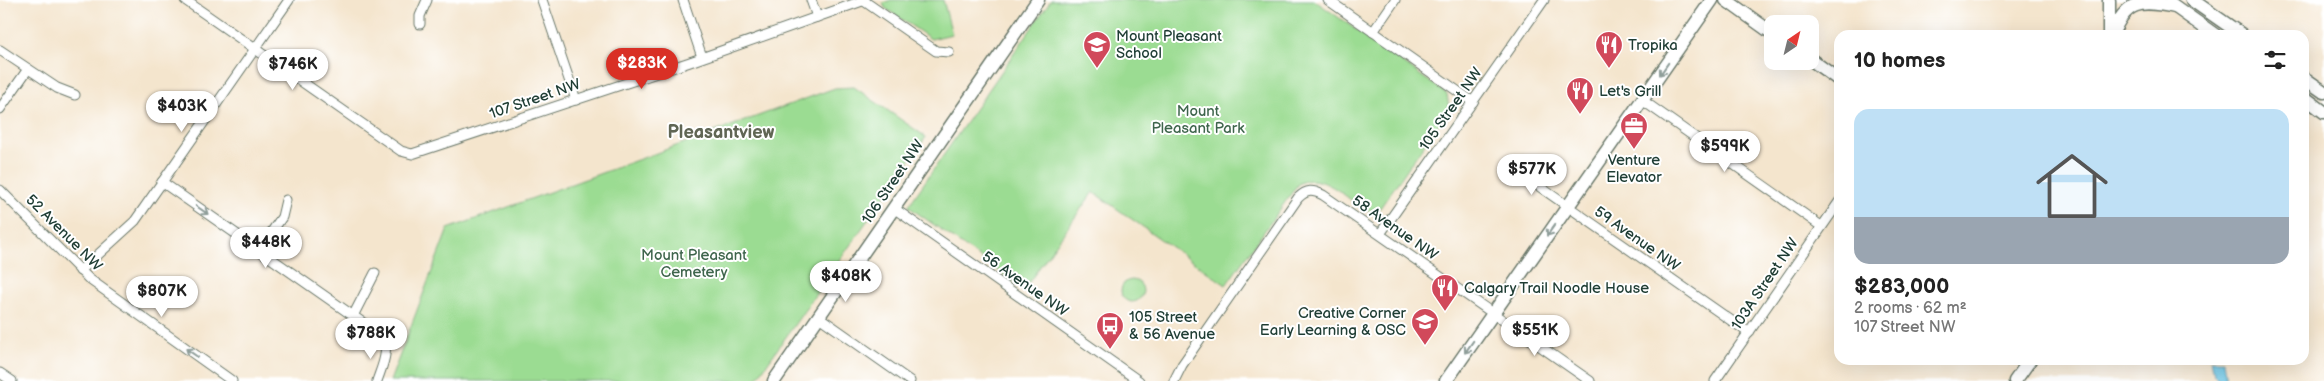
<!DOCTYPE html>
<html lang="en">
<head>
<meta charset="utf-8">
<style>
	body { margin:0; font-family:"Balsamiq Sans",sans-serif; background:#f2f2f2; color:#222; height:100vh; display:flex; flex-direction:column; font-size:19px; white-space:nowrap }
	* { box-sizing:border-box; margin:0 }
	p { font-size:16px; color:#767676 }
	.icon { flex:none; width:28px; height:28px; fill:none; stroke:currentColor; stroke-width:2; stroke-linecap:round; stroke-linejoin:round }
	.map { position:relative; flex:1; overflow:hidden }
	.side { position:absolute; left:1834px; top:30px; width:475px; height:335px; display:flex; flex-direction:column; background:#fff; border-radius:15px; box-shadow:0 5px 20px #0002 }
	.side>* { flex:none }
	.needle { width:32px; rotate:35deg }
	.fabs { position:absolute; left:1764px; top:15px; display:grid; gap:10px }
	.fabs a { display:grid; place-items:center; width:55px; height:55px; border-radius:10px; background:#fff; box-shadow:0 5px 20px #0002; font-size:25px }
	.price { position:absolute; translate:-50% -42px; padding:0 11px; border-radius:18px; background:#fff; color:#222; font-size:16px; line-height:32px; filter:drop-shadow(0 1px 2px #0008) }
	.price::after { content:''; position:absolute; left:50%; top:30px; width:15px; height:11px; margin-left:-8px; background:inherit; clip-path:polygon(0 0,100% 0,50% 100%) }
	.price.on { background:#d93025; color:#fff }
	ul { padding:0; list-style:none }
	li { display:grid; align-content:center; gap:10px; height:265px; padding:0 20px }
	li+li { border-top:1px solid #e0e0e0 }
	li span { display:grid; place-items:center; height:155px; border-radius:15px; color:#555 }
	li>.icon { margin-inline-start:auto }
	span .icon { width:90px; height:90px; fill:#fffc; stroke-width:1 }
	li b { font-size:21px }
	h2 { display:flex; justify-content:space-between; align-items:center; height:60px; padding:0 20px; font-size:21px }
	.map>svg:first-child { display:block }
</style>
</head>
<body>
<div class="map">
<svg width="2324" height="381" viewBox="0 0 2324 381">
	<rect width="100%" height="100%" fill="#fff"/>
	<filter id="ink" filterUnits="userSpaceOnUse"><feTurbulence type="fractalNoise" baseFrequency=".02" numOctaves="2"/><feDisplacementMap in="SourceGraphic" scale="10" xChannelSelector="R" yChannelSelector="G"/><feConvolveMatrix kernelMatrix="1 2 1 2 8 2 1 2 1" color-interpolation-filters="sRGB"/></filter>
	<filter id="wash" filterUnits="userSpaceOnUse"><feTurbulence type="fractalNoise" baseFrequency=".0096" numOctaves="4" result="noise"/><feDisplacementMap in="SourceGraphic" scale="20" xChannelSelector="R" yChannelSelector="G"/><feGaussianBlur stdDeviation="1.12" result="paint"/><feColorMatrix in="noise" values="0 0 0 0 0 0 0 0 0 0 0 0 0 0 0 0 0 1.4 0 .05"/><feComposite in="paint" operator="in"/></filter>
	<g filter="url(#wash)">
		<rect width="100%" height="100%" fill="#f4e5cd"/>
		<g fill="#9bdc92" stroke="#5d8c63">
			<path d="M891,0H943L952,34L931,39L885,8L883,3Z"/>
			<path d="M1051,0H1314L1447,94L1449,109L1380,208L1365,211C1347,198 1321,170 1298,184L1226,285L1093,192L1024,289L909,207V205Z"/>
			<path d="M854,87L926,137L755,381H390L448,229L835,88Z"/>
			<circle cx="1132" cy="291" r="11"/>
		</g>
		<path fill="#67c4e5" stroke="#43808c" d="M2211,360H2223L2226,381H2219L2214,375Z"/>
	</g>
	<g filter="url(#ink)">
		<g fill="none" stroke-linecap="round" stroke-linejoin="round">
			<defs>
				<g id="street">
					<path d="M185,0L401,151L412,154L690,62L865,0"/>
					<path d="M542,0L576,100"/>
					<path d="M683,0L702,57"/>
					<path d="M811,0L817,17"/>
					<path d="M1328,0L1473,102"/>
					<path d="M864,1L936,51L949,52"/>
					<path d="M420,24V16L427,0"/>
					<path d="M1373,32L1395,0"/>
					<path d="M0,50L57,88L75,95"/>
					<path d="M1642,100L1821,226"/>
					<path d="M0,109L28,69"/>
					<path d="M1510,166L1749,333"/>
					<path d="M162,182L379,334C392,347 382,366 377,381"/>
					<path d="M0,190L89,279L232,381"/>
					<path d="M895,209L1139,381"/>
					<path d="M1380,234L1544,0"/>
					<path d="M259,250L282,217L286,200"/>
					<path d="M80,271L135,221L289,0"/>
					<path d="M353,316L375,273"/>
					<path d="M819,317L910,381"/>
					<path d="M0,373L12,381"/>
					<path d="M1174,381L1182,365L1298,198C1307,189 1313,190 1323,195L1590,381"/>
					<path d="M1715,381L1839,202"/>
				</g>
				<g id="secondary">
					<path d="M1726,0L1772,33"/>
					<path d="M2192,0L2242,35"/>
					<path d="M2170,3L2215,35"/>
					<path d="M2109,35V0"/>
					<path d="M2112,35C2126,0 2140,0 2175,7"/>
					<path d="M1810,59L1839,80"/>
					<path d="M2304,78L2324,92"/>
					<path d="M2304,97L2324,112"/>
					<path d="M774,381L1038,0"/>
					<path d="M1446,381L1712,0"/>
					<path d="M2015,381L2030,360"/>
				</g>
			</defs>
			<use href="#street" stroke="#6a786a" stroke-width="11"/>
			<use href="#secondary" stroke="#6a786a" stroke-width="15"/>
			<use href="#street" stroke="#fff" stroke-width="9"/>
			<use href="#secondary" stroke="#fff" stroke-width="12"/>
		</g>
		<defs><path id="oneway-shaft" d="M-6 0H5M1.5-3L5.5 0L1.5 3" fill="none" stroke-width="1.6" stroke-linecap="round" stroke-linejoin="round" transform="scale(1.25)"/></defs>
		<g stroke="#8f9e9a">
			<use href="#oneway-shaft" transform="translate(1664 69) rotate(125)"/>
			<use href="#oneway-shaft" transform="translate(202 210) rotate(35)"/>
			<use href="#oneway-shaft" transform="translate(1551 230) rotate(125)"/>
			<use href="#oneway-shaft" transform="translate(1469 347) rotate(125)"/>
			<use href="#oneway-shaft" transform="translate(192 353) rotate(-145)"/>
		</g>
	</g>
	<defs>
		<symbol id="school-pin" viewBox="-11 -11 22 30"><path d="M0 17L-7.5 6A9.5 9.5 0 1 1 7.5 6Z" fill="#d1495b" stroke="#fff"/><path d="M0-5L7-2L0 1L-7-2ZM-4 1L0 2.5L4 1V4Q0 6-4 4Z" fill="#fff"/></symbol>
		<symbol id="restaurant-pin" viewBox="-11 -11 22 30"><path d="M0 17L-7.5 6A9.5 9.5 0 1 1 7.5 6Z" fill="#d1495b" stroke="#fff"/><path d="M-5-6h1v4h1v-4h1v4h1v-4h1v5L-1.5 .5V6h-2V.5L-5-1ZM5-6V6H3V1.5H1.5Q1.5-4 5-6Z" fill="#fff"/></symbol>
		<symbol id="office-pin" viewBox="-11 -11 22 30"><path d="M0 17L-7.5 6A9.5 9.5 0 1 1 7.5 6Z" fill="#d1495b" stroke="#fff"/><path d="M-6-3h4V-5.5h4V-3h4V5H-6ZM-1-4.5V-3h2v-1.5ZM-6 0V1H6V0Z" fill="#fff"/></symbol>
		<symbol id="bus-pin" viewBox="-11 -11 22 30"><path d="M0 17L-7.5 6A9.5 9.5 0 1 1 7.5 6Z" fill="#d1495b" stroke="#fff"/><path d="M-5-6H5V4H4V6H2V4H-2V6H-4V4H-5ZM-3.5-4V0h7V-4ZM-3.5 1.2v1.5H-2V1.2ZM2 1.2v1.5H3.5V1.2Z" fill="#fff"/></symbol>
	</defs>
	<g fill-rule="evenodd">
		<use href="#school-pin" x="1081" y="29" width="32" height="43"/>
		<use href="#restaurant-pin" x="1593" y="29" width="32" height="43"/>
		<use href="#restaurant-pin" x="1564" y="75" width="32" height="43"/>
		<use href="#office-pin" x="1618" y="110" width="32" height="43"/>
		<use href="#restaurant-pin" x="1429" y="272" width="32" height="43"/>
		<use href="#school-pin" x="1409" y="306" width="32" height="43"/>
		<use href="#bus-pin" x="1094" y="310" width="32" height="43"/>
	</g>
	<g text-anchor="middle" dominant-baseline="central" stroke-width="4" stroke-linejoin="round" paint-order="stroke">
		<g font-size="15" fill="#1f3d34" stroke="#fff" text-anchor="start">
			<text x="1116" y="36">Mount Pleasant<tspan x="1116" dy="17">School</tspan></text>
			<text x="1628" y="45">Tropika</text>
			<text x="1599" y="91">Let's Grill</text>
			<text x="1634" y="160" text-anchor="middle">Venture<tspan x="1634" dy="17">Elevator</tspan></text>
			<text x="1464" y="288">Calgary Trail Noodle House</text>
			<text x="1406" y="313" text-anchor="end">Creative Corner<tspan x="1406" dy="17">Early Learning &amp; OSC</tspan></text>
			<text x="1129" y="317">105 Street<tspan x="1129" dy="17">&amp; 56 Avenue</tspan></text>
		</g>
		<g font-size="15" fill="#1f3d34" stroke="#fff">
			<text transform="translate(535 99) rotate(-19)">107 Street NW</text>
			<text transform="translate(1451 109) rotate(-55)">105 Street NW</text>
			<text transform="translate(893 182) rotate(-56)">106 Street NW</text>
			<text transform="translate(1395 228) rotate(35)">58 Avenue NW</text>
			<text transform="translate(64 233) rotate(45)">52 Avenue NW</text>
			<text transform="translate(1637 239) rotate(35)">59 Avenue NW</text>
			<text transform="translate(1025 284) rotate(35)">56 Avenue NW</text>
			<text transform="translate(1765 284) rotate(-56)">103A Street NW</text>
		</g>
		<g font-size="15" fill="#3e654c" stroke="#fff">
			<text x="1198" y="111">Mount<tspan x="1198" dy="17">Pleasant Park</tspan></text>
			<text x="694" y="255">Mount Pleasant<tspan x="694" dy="17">Cemetery</tspan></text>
		</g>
		<g font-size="18" font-weight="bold" fill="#606654" stroke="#fff">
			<text x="721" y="132">Pleasantview</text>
		</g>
	</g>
</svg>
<div class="fabs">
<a><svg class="needle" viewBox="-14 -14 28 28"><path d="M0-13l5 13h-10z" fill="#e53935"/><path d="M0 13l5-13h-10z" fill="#767676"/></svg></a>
</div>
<b class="price on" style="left:642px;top:90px">$283K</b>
<b class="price" style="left:293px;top:91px">$746K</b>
<b class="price" style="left:182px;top:133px">$403K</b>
<b class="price" style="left:1725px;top:173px">$599K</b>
<b class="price" style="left:1532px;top:196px">$577K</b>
<b class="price" style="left:266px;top:269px">$448K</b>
<b class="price" style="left:846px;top:303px">$408K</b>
<b class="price" style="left:162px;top:318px">$807K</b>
<b class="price" style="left:1535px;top:357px">$551K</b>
<b class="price" style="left:371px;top:360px">$788K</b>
<section class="side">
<h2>10 homes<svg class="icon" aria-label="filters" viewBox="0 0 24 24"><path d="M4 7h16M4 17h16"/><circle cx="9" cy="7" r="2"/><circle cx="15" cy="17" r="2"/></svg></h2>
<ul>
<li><span style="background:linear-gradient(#bfe0f5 70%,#9aa5b1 0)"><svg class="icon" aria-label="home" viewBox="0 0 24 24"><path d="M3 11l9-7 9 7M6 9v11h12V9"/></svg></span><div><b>$283,000</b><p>2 rooms · 62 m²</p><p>107 Street NW</p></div></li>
</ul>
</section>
</div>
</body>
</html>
